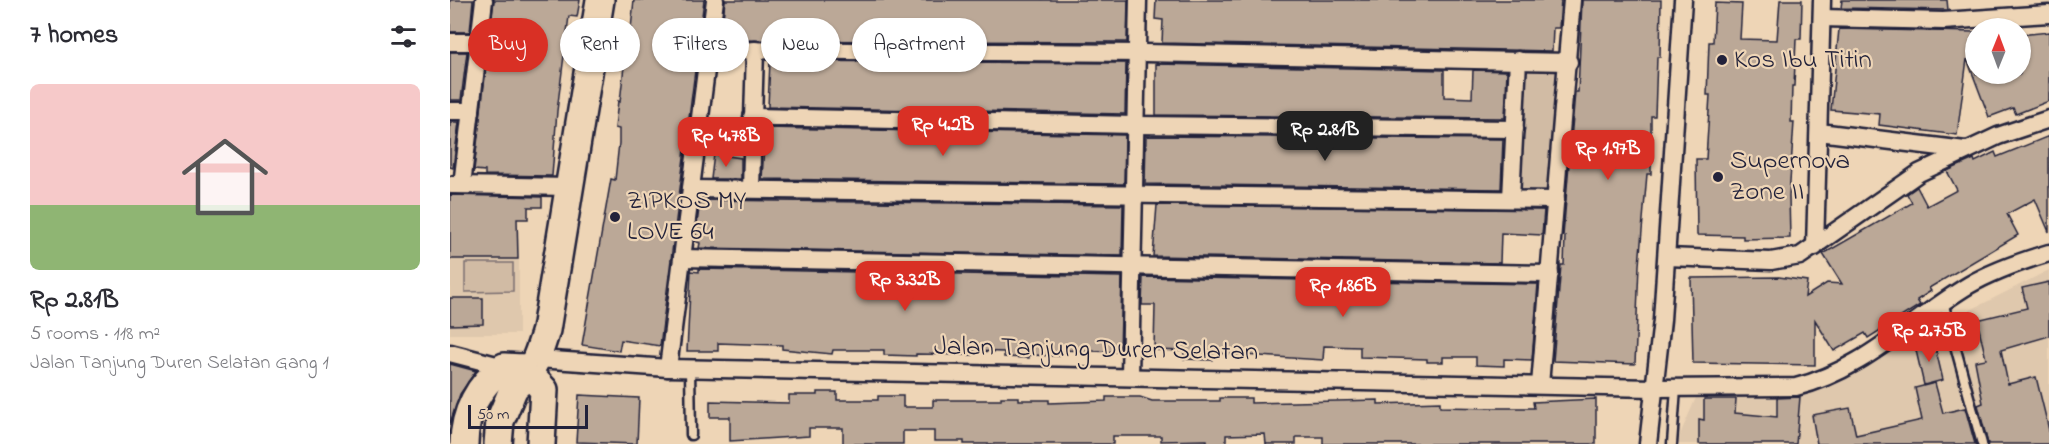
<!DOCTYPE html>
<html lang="en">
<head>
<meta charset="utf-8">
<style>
	body { margin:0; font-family:"Indie Flower",sans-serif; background:#f7f7f7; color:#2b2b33; height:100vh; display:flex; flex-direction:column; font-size:22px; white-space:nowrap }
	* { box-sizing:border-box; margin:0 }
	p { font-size:20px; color:#7c7c81 }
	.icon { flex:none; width:33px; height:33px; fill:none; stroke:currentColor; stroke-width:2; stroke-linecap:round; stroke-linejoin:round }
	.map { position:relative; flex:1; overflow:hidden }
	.side { display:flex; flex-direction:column; background:#fff; width:450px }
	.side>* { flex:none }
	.banner { position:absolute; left:18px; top:18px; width:570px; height:54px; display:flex; gap:12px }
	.needle { width:39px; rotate:1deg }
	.buttons { position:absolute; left:1515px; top:18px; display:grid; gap:12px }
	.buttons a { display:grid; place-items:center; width:66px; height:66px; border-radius:50%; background:#fff; box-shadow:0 2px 4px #0004; font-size:30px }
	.scale { position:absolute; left:18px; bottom:15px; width:120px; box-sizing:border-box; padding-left:6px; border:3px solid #22223b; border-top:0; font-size:16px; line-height:21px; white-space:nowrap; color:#22223b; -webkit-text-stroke:4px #eed5b6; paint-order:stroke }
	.price { position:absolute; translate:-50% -51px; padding:0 14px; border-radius:12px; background:#d93025; color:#fff; font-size:20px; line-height:39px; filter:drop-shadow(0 2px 3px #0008) }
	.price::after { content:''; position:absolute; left:50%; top:36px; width:18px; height:14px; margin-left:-9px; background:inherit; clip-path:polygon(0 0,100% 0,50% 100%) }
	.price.current { background:#222; color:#fff }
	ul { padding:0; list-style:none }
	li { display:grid; align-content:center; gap:12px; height:318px; padding:0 30px }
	li span { display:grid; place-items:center; height:186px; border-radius:9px; color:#555 }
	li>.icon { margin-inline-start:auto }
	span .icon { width:108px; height:108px; fill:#fffc; stroke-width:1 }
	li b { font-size:26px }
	h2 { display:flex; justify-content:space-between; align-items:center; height:72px; padding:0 30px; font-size:26px }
	.tag { padding:0 21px; border-radius:27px; background:#fff; box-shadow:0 2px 4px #0004; font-size:21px; line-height:54px }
	.tag.current { background:#d93025; color:#fff }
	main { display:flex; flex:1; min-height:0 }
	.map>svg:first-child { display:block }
</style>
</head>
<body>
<main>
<section class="side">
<h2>7 homes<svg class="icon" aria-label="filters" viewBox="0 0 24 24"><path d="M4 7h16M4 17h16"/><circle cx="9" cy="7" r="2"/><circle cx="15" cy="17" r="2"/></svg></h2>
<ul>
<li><span style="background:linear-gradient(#f6c9c9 65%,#8fb573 0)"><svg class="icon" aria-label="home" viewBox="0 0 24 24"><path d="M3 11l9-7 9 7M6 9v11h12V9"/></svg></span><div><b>Rp 2.81B</b><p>5 rooms · 118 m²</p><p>Jalan Tanjung Duren Selatan Gang 1</p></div></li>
</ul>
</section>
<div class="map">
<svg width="1599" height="444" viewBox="0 0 1599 444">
	<rect width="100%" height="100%" fill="#eed5b6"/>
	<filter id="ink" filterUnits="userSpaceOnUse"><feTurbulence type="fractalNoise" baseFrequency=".0167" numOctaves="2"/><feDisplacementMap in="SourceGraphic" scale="12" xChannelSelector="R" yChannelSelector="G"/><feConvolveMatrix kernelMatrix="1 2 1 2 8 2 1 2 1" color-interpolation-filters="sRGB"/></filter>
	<g filter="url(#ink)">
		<g fill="#dfc8ad">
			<path d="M69,231V334H0V232Z"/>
			<path d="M1599,270V444H1226L1248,393L1388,378Z"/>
		</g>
		<g fill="#d1bba4" stroke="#7a6e70" stroke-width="1.5">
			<path d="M1069,62L1123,63L1110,197L1063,196Z"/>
			<path d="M15,263H63V291L15,292Z"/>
		</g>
		<g fill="#bba897" stroke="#22223b" stroke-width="1.5">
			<path d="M0,0H23L20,32H0Z"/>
			<path d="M44,0H130L127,17L119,16L107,111L102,176L35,175V171L24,170Z"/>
			<path d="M184,0H254L210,346L171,340L169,351L132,345L161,179L165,180L169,143V129L165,128L168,101L170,102L176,48H179Z"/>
			<path d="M275,0H678L677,42L271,40Z"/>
			<path d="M706,0H1111L1109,28H1103L1102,51L712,43L713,20L705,19Z"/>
			<path d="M1132,0H1211L1210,57H1207L1205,116H1201V174H1197L1189,265L1185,364L1103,361L1111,265H1114L1115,236H1113L1125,92H1128Z"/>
			<path d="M1330,0H1352L1351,39H1346L1344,86H1342L1341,122H1344L1339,196L1340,238L1293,239V236L1247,235L1246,159H1256L1260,95H1257L1259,42H1263L1265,3L1292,4L1290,39L1327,40Z"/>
			<path d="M1392,0H1497L1498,10L1391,8Z"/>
			<path d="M1389,29L1526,32V74H1570V35L1599,32V101L1566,114L1563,108L1539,117L1517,59L1507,135L1429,125L1430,114L1381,110Z"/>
			<path d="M0,52H17L11,100H0Z"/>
			<path d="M320,61L676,63L675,114L318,107Z"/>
			<path d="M706,64L994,70V97L1022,98L1023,70L1057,71L1055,118L706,115Z"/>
			<path d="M0,122H9L3,168L0,167Z"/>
			<path d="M315,128L675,135L674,184L312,179Z"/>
			<path d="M696,136L1053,139L1051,189L695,184Z"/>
			<path d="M1599,136V232L1585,199L1557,214L1568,235L1479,288L1481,291L1467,300L1470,305L1418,338L1415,333L1384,351L1365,320V365L1243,363L1241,278L1329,277L1357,281L1355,297L1377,283L1392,284L1373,254L1462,203L1457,194L1467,187L1477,206L1507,190L1497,171L1524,159L1525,162L1545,152L1547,157Z"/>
			<path d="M264,154L291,158V179H261Z"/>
			<path d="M0,195L92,197V207H78V219H67L68,259H0Z"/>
			<path d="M250,200L673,205L672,256L249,248L250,243L245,241Z"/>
			<path d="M707,205L1094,210L1092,235L1051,233L1050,263L703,256Z"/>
			<path d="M249,269L672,277L670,352L610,350V356L579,355V358L554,357V352L523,351V355L466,354V356L434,355V350H383L382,354L332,349V345L268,343V351H237L241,271L249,272Z"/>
			<path d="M693,277L1088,284L1082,360L1054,359V366L1026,365V357H993V362H977V359L910,357V347L874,346L873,360L762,353V360L734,359V351L704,350L705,305H692Z"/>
			<path d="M1599,282V336L1551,350L1558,384L1586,377L1599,430V444H1538L1528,405L1533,403L1525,361L1536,359L1527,320L1577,308L1572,288Z"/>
			<path d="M0,298H33V324L0,325Z"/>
			<path d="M1484,342L1493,380L1474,385L1465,346Z"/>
			<path d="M0,364L26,371L10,394L0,425Z"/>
			<path d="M1485,383L1493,413L1515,408L1525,444H1367L1362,415L1400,408L1406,435L1472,420L1465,388Z"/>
			<path d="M367,392H387V400H428V396H453V407H483V400H551V397H569V400H599V403L656,401V397H690L702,401H770V398H801V403L928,400V404L990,402V407L1044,408H1084L1083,402L1146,399V444H873V437H846V444H816L815,434L776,435V444H757V440L711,441V436H663V444H514V441H484V431H453V444H393V428H359V436L280,441V417H260V401L339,403V395H367Z"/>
			<path d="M129,395L189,398L187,444L126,442Z"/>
			<path d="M1350,397L1346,444H1249V419L1254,420V399H1286L1285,413L1327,417V398Z"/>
		</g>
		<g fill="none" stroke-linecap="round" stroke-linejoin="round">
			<defs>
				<g id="lane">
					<path d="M1493,302L1532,444"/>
					<path d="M240,368L241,435"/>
					<path d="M1222,444L1226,388"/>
				</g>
				<g id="street">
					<path d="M1372,18L1493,21L1599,14"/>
					<path d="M0,42H29"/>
					<path d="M259,50L695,53L1119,62"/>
					<path d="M0,111H21"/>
					<path d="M302,117L685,125L1065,129"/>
					<path d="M1369,132L1515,150"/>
					<path d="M1,185L120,187"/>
					<path d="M12,185L34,0"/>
					<path d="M241,189L1106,200"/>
					<path d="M301,189L305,50"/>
					<path d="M1061,198L1068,60"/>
					<path d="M1365,247L1372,0"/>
					<path d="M1217,257L1321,261L1350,256L1469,173L1548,136L1599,119"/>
					<path d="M232,258L1100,274"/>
					<path d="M0,353L54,367"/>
					<path d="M88,359L218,368L1204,388L1346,387C1412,371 1462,319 1519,285C1543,271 1572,261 1599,253"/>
					<path d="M218,368L265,0"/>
					<path d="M680,376L688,0"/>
					<path d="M1090,385L1122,0"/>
					<path d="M1198,444L1212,320L1233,0"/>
				</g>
				<g id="primary">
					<path d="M79,374L94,390L91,444"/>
					<path d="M67,385C85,369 89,352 96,330L150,0"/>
					<path d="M14,444C14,413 29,384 54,367L72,368"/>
					<path d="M48,444L50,421L72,368"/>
				</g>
			</defs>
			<use href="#lane" stroke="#22223b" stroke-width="13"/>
			<use href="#street" stroke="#22223b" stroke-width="21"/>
			<use href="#primary" stroke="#22223b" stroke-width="32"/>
			<use href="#lane" stroke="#eed5b6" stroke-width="8"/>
			<use href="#street" stroke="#eed5b6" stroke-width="16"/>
			<use href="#primary" stroke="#eed5b6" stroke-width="27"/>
		</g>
	</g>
	<g fill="#22223b" stroke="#eed5b6" stroke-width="2">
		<circle cx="1272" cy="60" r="6"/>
		<circle cx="1268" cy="177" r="6"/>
		<circle cx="165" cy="217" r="6"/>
	</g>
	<g text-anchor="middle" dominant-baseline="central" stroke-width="4.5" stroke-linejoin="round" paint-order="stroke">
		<g font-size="27" fill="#22223b" stroke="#eed5b6" text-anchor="start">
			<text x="1284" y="60">Kos Ibu Titin</text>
			<text x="1280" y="161">Supernova<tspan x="1280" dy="31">Zone II</tspan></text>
			<text x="177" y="201">ZIPKOS MY<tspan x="177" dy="31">LOVE 64</tspan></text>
		</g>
		<g font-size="27" fill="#22223b" stroke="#eed5b6">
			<text transform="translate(646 350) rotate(1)">Jalan Tanjung Duren Selatan</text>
		</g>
	</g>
</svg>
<div class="buttons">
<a><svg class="needle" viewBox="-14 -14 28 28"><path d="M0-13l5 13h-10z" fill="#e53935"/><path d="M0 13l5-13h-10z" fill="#7c7c81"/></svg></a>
</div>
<div class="scale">50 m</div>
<b class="price" style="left:493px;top:157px">Rp 4.2B</b>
<b class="price current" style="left:875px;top:162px">Rp 2.81B</b>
<b class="price" style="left:276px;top:168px">Rp 4.78B</b>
<b class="price" style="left:1158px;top:181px">Rp 1.97B</b>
<b class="price" style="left:455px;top:312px">Rp 3.32B</b>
<b class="price" style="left:893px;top:318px">Rp 1.86B</b>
<b class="price" style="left:1479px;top:363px">Rp 2.75B</b>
<div class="banner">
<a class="tag current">Buy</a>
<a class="tag">Rent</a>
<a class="tag">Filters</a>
<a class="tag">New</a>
<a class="tag">Apartment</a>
</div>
</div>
</main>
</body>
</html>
